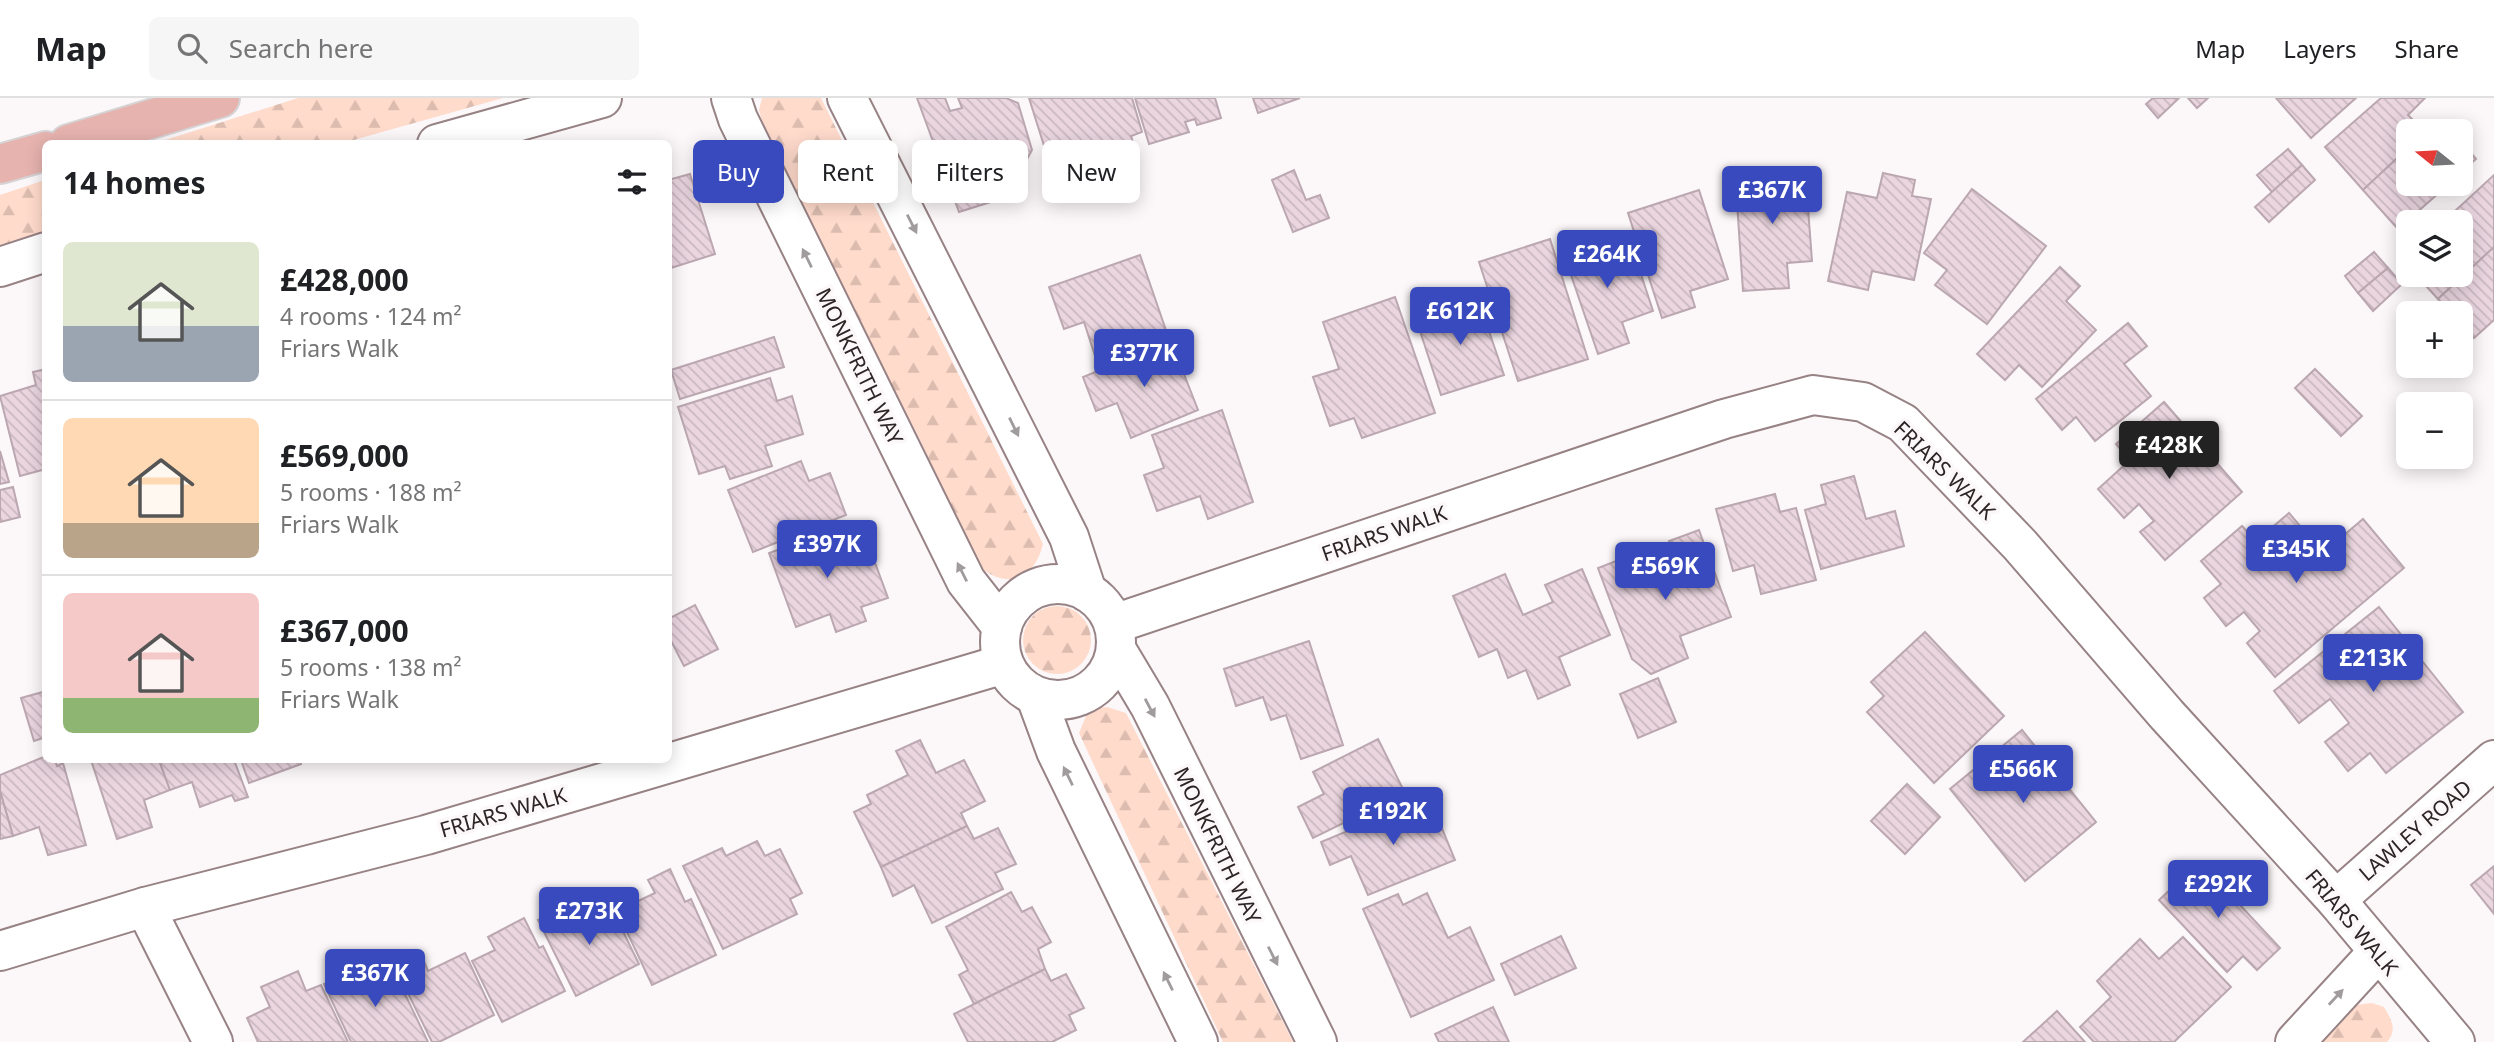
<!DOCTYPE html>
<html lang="en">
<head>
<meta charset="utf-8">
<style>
	body { margin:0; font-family:"Noto Sans",sans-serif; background:#f6f6f6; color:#202124; height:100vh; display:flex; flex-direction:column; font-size:26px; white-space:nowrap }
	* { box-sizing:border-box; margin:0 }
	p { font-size:23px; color:#757577 }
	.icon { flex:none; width:38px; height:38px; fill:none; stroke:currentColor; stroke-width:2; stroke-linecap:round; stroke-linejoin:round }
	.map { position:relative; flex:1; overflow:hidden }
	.details { position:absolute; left:42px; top:42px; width:630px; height:623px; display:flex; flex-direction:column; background:#fff; border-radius:10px; box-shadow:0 4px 18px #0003 }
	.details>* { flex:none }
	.top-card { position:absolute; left:693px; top:42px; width:665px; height:63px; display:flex; gap:14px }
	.needle { width:46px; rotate:288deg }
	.fabs { position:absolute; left:2396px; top:21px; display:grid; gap:14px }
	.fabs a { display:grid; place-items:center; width:77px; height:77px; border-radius:10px; background:#fff; box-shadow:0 4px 18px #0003; font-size:35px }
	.price { position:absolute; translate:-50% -60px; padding:0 16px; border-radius:7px; background:#384abd; color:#fff; font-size:23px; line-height:46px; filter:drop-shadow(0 2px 4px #0008) }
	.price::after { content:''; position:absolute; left:50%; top:42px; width:21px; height:16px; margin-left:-10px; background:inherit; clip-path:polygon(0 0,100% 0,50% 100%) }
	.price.current { background:#222; color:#fff }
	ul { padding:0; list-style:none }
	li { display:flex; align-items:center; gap:21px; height:175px; padding:0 21px }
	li+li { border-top:2px solid #e0e0e0 }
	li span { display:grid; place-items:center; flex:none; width:196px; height:140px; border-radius:10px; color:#555 }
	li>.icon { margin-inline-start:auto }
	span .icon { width:84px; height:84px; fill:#fffc; stroke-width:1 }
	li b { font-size:30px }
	h2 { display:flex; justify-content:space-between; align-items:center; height:84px; padding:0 21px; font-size:30px }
	.chip { padding:0 24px; border-radius:10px; background:#fff; box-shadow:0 4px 18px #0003; font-size:24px; line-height:63px }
	.chip.current { background:#384abd; color:#fff }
	header { display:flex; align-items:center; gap:42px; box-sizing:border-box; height:98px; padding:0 35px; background:#fff; border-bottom:2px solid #e0e0e0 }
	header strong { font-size:33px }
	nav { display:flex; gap:38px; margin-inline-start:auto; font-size:24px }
	.search { width:490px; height:63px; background:#f6f6f6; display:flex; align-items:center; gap:18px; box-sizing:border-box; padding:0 24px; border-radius:10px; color:#757577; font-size:26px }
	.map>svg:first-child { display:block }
</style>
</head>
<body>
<header>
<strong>Map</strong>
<div class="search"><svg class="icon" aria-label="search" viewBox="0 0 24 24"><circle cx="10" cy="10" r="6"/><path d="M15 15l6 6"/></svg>Search here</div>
<nav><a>Map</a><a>Layers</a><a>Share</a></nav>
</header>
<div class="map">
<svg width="2494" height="944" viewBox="0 0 2494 944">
	<defs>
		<pattern id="forest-firs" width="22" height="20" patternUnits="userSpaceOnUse" patternTransform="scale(1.75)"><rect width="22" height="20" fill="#ffdbcc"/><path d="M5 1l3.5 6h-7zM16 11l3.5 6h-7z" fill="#dbbcaf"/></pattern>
		<pattern id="building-back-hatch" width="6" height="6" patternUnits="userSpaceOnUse" patternTransform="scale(1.75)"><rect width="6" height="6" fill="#ebd6e0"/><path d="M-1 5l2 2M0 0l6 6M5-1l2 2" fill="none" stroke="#cab8c0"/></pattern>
	</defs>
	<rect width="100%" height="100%" fill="#fcf7f8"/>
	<g fill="url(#forest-firs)">
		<path d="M298,0H503L343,45H156Z"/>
		<path d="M762,0H821L1043,446C1035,480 1009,492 981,470L920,342L767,43L759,12Z"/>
		<path d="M45,82V137L0,151V97Z"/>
		<circle cx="1057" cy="542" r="34"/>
		<path d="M1107,609L1126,615L1293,944H1223L1079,635L1089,611Z"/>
		<path d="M2372,905L2384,909C2391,921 2398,932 2387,944H2323L2356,907Z"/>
	</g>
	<g fill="url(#building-back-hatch)" stroke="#bba7b0" stroke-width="2">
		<path d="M917,0H945L950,13L962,10L958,0H1006L1018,5L1032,52L1024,67L987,77L997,102L959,114Z"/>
		<path d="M1029,0H1132L1142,34L1131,38L1133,44L1051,70Z"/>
		<path d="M1135,0H1215L1221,20L1197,27L1195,21L1185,24L1189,34L1149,46Z"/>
		<path d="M1253,0H1300L1258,15Z"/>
		<path d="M2153,0H2179L2158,20L2146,6Z"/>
		<path d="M2188,0H2208L2197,10Z"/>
		<path d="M2276,0H2356L2311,40Z"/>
		<path d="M2381,0H2425L2408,17L2424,33H2408V50L2363,92L2325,49Z"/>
		<path d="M2460,42L2476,61L2460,75Z"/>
		<path d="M2408,50V86H2449L2398,131L2363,92Z"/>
		<path d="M2288,51L2302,67L2272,94L2257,77Z"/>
		<path d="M2302,67L2315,82L2269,124L2255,109Z"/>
		<path d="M1805,70L1812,163L1787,165L1789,190L1743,193L1735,75Z"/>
		<path d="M1294,72L1306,102L1320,97L1329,120L1293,134L1272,82Z"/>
		<path d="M1883,75L1915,82L1912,98L1931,101L1914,182L1872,173L1868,192L1828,183L1847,94L1877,100Z"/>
		<path d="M690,76L715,156L668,171V82Z"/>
		<path d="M2494,77V149L2438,201L2416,177H2460V124H2443Z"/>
		<path d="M1972,91L2046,148L1987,226L1935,187L1947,172L1924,155Z"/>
		<path d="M1699,92L1728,181L1690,193L1695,209L1662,220L1628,115Z"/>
		<path d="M1582,134L1590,159L1631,146L1653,213L1622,224L1629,245L1598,256L1559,142Z"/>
		<path d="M1550,141L1588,261L1518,283L1479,164Z"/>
		<path d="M2494,149V222L2474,240L2460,225V215H2452L2438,201Z"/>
		<path d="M2374,154L2388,170L2358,195L2345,178Z"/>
		<path d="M1140,157L1169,241L1098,267L1084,224L1064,231L1049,189Z"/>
		<path d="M2060,169L2080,188L2066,203L2096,232L2042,289L2019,267L2005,282L1977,256Z"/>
		<path d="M2388,170L2402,186L2373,213L2358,195Z"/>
		<path d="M1395,199L1435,315L1362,340L1354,320L1330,328L1313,279L1339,271L1323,224Z"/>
		<path d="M1478,201L1504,277L1441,297L1416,221Z"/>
		<path d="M2128,225L2147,248L2124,266L2151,298L2095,343L2076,319L2062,332L2036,301Z"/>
		<path d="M774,239L784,269L680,301L671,272Z"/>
		<path d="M1171,243L1198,312L1131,340L1117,305L1096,313L1083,279Z"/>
		<path d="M46,271V371L20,378L0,298L36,287L33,274Z"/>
		<path d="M2315,271L2362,318L2341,338L2295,290Z"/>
		<path d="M770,280L777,303L792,298L803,336L765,348L772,368L730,381L725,368L699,376L678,309Z"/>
		<path d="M2164,304L2242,394L2165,462L2140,434L2154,423L2139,406L2124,420L2098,391L2130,362L2116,346Z"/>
		<path d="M1222,312L1253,404L1208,421L1200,398L1157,413L1144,377L1164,370L1152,337Z"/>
		<path d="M0,353L9,384L0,386Z"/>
		<path d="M801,363L809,383L830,375L846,417L753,454L728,392Z"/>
		<path d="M1854,378L1866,421L1895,413L1904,448L1821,471L1805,412L1826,406L1821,387Z"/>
		<path d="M13,389L20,419L0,424V392Z"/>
		<path d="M1775,396L1780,414L1796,410L1816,482L1761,496L1754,467L1733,473L1716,411Z"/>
		<path d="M2289,415L2323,455L2363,421L2404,470L2275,579L2247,545L2260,533L2244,514L2226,528L2204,500L2221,486L2201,463L2242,428L2256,443Z"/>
		<path d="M846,427L861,467L874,462L888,500L861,509L866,523L836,534L830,516L796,529L769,455Z"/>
		<path d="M1699,432L1731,519L1680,538L1688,560L1651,576L1632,561L1598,470L1634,456L1640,473L1676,460L1669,443Z"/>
		<path d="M1582,471L1610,537L1559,559L1570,587L1538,601L1526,572L1508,580L1497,551L1479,559L1453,498L1505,476L1523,517L1553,504L1545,487Z"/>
		<path d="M695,507L718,551L684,568L668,537V521Z"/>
		<path d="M2379,509L2463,614L2386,675L2370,655L2348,673L2325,644L2349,625L2330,601L2299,625L2274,593Z"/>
		<path d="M1925,534L2004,618L1934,685L1867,614L1884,598L1871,584Z"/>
		<path d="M1309,543L1343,647L1301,661L1286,617L1271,622L1263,599L1236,608L1224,571Z"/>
		<path d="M1658,580L1676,624L1638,640L1620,596Z"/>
		<path d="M46,593V639L34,643L21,600Z"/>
		<path d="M2022,632L2096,724L2025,783L1950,691Z"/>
		<path d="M1378,641L1405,695L1313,740L1298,709L1324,696L1313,674Z"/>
		<path d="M920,642L936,675L964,662L985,703L961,715L967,728L881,769L854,714L871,706L867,697L908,677L896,653Z"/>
		<path d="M46,658V662H55L57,668L63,665L86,747L48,757L39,729L13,738L0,693V677Z"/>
		<path d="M91,662H159L170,692L144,702L152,729L117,741Z"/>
		<path d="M159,662H234L248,699L235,703L232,697L200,709L192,684L170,692Z"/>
		<path d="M241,662H300L301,666L249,685Z"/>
		<path d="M1907,686L1940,719L1905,756L1871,723Z"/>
		<path d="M0,693L13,738L0,741Z"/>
		<path d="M1429,699L1455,762L1368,797L1351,758L1330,767L1321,744Z"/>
		<path d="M967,728L974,741L998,730L1016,766L995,775L1003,791L932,825L914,787L893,798L881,769Z"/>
		<path d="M757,743L765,758L780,751L802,795L790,801L797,816L723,851L683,768L722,750L726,758Z"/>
		<path d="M2200,764L2280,850L2257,872L2243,858L2227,874L2159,802Z"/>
		<path d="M2494,768V816L2471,787Z"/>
		<path d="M670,771L685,804L691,801L716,857L652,887L617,813L655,795L648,782Z"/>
		<path d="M1011,794L1022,814L1032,809L1051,844L1038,851L1045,871L974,906L959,877L968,872L946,829Z"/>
		<path d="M1427,795L1448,840L1470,829L1494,882L1411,919L1363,811L1398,796L1403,807Z"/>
		<path d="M610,807L639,866L576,898L538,822L566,808L575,824Z"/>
		<path d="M524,820L539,850L543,848L565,893L502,924L472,863L495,852L488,839Z"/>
		<path d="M1561,838L1576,870L1515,897L1501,866Z"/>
		<path d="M2183,839L2231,889L2174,944H2094L2080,929L2111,899L2097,883L2140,841L2159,861Z"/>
		<path d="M465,855L494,917L439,944H432L397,873L423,861L428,873Z"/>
		<path d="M392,869L428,944H351L324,886L350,874L356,886Z"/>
		<path d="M1045,871L1051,883L1066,876L1084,910L1069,917L1076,932L1052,944H968L954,916Z"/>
		<path d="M298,873L306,893L321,887L348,944H258L247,920L270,909L261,889Z"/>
		<path d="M1493,909L1509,944H1439L1435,936Z"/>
		<path d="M2057,913L2085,944H2023Z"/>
	</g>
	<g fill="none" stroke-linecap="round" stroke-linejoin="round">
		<defs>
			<g id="street">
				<path d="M731,0L738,21L966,483L1002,529"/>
				<path d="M847,0L1069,439L1087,494"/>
				<path d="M437,46L602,0"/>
				<path d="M0,169L46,154"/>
				<circle cx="1058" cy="544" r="58"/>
				<path d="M1114,526L1724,321L1813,297L1863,304L1903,325L2020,447L2167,617L2336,802L2455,944"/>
				<path d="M1116,551L1150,608L1317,944"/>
				<path d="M1036,599L1056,653L1198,944"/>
				<path d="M2336,802L2494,662"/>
				<path d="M145,809L213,944"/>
				<path d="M0,853L145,809L426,737L1004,566"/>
				<path d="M2295,944L2377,855"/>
			</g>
			<g id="primary">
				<path d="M69,46L220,0"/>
				<path d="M0,66L46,53"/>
			</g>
		</defs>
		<use href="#street" stroke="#978285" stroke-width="42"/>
		<use href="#primary" stroke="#d5d3d4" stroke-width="42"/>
		<use href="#street" stroke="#fff" stroke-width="38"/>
		<use href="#primary" stroke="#e7b3af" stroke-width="38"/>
	</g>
	<defs><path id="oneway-solid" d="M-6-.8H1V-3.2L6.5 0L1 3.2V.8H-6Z" transform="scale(1.75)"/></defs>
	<g fill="#a09c9d">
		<use href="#oneway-solid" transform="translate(912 126) rotate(63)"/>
		<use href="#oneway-solid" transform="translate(807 160) rotate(-116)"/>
		<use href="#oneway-solid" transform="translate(1014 329) rotate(64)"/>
		<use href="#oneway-solid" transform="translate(962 474) rotate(-117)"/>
		<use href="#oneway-solid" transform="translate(1150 610) rotate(62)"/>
		<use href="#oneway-solid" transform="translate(1068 678) rotate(-116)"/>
		<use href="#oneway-solid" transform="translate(1273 858) rotate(63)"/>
		<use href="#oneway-solid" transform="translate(1168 883) rotate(-116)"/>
		<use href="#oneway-solid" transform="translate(2336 899) rotate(-47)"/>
	</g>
	<g text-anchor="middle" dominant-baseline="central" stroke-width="7" stroke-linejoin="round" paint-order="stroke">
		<g font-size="21" fill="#2d2426" stroke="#fcf7f8">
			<text transform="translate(860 268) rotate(64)">MONKFRITH WAY</text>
			<text transform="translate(1945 372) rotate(44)">FRIARS WALK</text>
			<text transform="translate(1384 435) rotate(-19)">FRIARS WALK</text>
			<text transform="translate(503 714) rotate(-16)">FRIARS WALK</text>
			<text transform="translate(2415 732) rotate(-41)">LAWLEY ROAD</text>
			<text transform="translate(1218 747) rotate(64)">MONKFRITH WAY</text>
			<text transform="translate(2352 824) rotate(50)">FRIARS WALK</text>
		</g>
	</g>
</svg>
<div class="fabs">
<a><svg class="needle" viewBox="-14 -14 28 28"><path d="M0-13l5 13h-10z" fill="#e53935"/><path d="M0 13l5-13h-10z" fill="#757577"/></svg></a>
<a><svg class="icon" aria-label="layers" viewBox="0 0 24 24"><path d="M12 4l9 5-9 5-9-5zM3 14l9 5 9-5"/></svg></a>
<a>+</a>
<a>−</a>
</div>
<b class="price" style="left:1772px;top:128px">£367K</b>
<b class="price" style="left:1607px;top:192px">£264K</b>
<b class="price" style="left:1460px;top:249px">£612K</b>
<b class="price" style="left:1144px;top:291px">£377K</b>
<b class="price current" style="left:2169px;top:383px">£428K</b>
<b class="price" style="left:827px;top:482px">£397K</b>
<b class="price" style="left:2296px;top:487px">£345K</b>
<b class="price" style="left:1665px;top:504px">£569K</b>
<b class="price" style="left:2373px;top:596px">£213K</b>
<b class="price" style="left:2023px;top:707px">£566K</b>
<b class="price" style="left:1393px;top:749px">£192K</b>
<b class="price" style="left:2218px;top:822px">£292K</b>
<b class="price" style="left:589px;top:849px">£273K</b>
<b class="price" style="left:375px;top:911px">£367K</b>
<div class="top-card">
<a class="chip current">Buy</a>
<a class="chip">Rent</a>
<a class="chip">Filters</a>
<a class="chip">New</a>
</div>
<section class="details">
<h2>14 homes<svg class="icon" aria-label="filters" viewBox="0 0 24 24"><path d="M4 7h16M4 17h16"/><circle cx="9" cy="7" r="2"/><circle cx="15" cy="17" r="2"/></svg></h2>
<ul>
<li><span style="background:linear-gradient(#dfe7d0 60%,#9aa5b1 0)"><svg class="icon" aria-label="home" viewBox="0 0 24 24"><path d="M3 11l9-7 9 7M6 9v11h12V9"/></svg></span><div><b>£428,000</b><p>4 rooms · 124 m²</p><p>Friars Walk</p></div></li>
<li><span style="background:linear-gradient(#ffd9b3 75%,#b9a48a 0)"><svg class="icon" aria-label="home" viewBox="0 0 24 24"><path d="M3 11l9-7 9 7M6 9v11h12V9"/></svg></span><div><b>£569,000</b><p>5 rooms · 188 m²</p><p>Friars Walk</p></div></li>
<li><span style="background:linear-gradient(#f6c9c9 75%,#8fb573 0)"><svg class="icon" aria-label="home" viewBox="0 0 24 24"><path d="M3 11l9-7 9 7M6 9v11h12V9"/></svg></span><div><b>£367,000</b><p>5 rooms · 138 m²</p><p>Friars Walk</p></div></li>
</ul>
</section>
</div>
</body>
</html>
